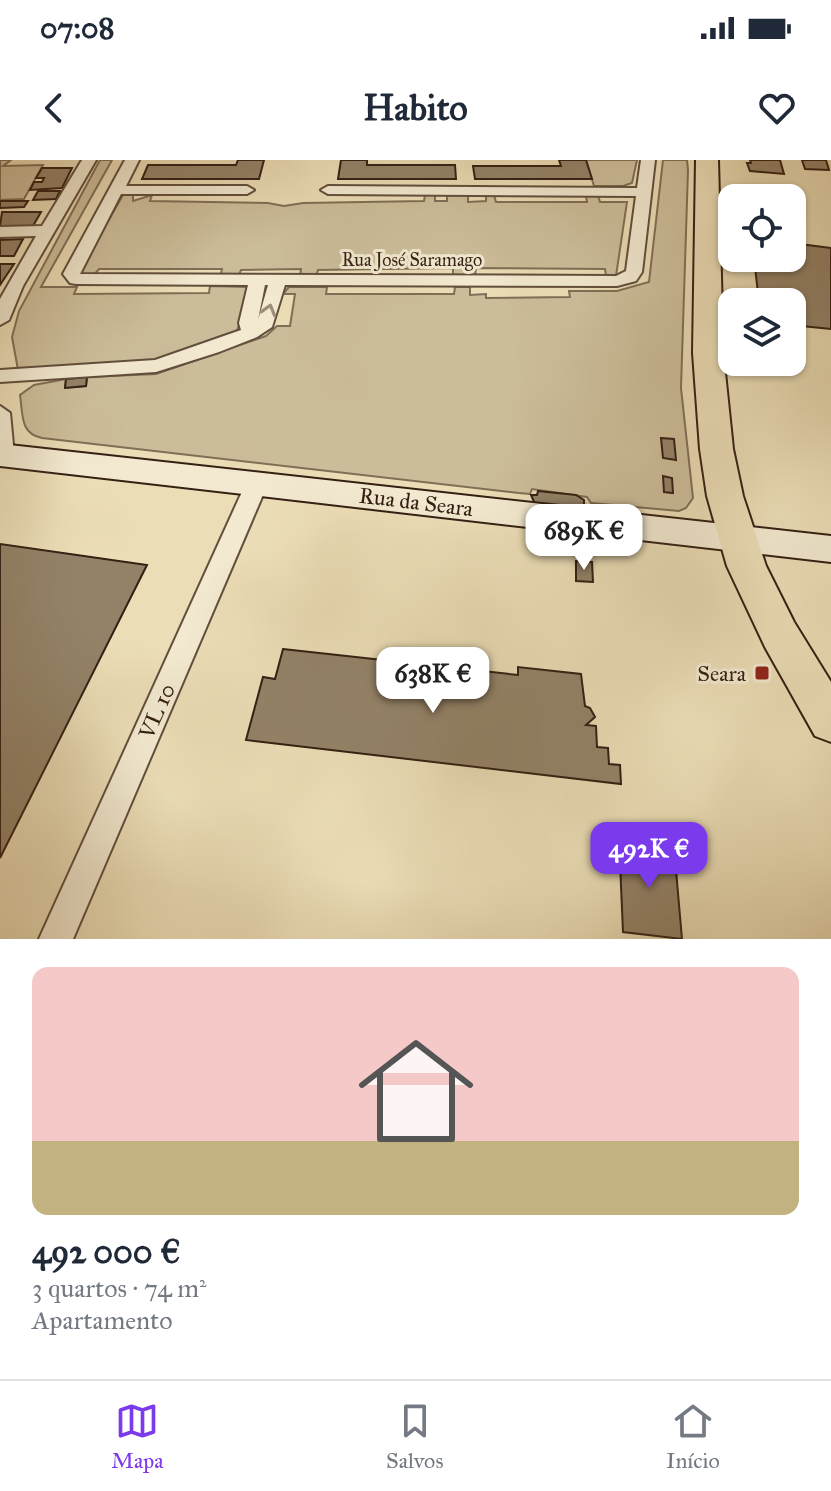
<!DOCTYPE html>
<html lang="pt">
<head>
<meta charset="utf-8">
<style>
	body { margin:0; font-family:"IM FELL Great Primer",serif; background:#f2f2f3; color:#1f2937; height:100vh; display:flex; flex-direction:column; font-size:30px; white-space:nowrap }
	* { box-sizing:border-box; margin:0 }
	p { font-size:26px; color:#747a83 }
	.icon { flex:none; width:44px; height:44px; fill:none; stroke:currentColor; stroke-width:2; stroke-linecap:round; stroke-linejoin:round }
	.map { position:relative; height:779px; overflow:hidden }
	.panel { display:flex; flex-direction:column; background:#fff; flex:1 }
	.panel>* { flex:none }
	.buttons { position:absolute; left:718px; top:24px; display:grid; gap:16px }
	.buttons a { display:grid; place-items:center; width:88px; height:88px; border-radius:16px; background:#fff; box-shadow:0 2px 6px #0004; font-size:40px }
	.price { position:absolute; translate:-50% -68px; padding:0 18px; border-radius:16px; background:#fff; color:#222; font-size:26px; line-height:52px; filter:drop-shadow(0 2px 4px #0008) }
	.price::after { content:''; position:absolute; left:50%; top:48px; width:24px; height:18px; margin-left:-12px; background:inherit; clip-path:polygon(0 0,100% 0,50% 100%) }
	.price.selected { background:#7c3aed; color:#fff }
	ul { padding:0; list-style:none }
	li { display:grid; align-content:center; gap:16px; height:424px; padding:0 32px }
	li span { display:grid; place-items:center; height:248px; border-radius:16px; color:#555 }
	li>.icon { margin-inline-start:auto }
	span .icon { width:144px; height:144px; fill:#fffc; stroke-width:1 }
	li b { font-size:34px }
	.status { display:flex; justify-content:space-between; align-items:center; height:56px; padding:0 40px; background:#fff; direction:ltr }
	.status svg { height:22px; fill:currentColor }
	header { display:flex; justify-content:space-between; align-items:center; height:104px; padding:0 32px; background:#fff; font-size:36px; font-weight:700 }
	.tabs { display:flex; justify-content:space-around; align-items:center; height:112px; border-top:2px solid #e0e1e3; background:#fff; font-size:22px; color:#747a83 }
	.tabs a { display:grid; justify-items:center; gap:4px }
	.tabs .selected { color:#7c3aed }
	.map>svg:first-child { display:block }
</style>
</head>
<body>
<div class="status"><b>07:08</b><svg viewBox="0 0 49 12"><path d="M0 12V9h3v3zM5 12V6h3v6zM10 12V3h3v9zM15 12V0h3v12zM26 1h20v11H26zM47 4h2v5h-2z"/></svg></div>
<header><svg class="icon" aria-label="back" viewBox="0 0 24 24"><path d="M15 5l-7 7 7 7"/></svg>Habito<svg class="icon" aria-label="heart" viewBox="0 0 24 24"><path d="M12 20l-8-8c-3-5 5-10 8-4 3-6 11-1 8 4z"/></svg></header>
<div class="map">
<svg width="831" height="779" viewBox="0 0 831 779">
	<rect width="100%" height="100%" fill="#ebddb6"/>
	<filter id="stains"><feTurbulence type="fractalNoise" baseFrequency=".0025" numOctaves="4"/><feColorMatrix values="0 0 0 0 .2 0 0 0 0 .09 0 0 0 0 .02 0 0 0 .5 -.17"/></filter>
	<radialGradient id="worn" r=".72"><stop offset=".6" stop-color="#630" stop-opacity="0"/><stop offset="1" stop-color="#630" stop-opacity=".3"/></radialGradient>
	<g fill="#ccbd9a" stroke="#806e56" stroke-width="2">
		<path d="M0,0H11L3,6L43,5L24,39L0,40Z"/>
		<path d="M100,0H112L41,127H77L74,134L209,133L210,126L248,127L249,133L236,174L154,203L18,210L12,177L19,151Z"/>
		<path d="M586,0H637L632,23L623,26H594Z"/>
		<path d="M663,0H687L688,10L681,228L693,338L686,348L679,351L591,343L587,337L532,329L530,334L519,333L42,278C20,274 23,255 20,235L34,225L66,219L65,228L86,226L87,217L156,214L266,176L277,166H290L295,134H283L289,127H327L326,134H454L455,127H470V135L486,134V138L570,137L569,131H617L649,122Z"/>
		<path d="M123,35H133V41L152,35L150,41L268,43L284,46L303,43L424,41L425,35H435V41H447V35H468V42L486,41V35H494L496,42H587L586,36L598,35L600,42H627L616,116H606L605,109L476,108L475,116L453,117V108L318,110L316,117H300L301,109L241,110L238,117H220L222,109H99L93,116L76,117Z"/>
	</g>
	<g fill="#938268" stroke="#341f13" stroke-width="2">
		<path d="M238,0H264L259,19H142L148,5H236Z"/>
		<path d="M341,0H367V5H455L456,19H338Z"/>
		<path d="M559,0H586L592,19H475L473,6H561Z"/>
		<path d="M750,0H780L784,14L750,11L747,3H751Z"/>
		<path d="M802,0H826L829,10L805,9Z"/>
		<path d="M42,8H72L62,28L30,30L34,22H42L44,18H36Z"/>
		<path d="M38,31H60L56,39L33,40Z"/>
		<path d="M0,41H28L24,47L0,48Z"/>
		<path d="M2,52H41L33,66H0Z"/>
		<path d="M23,79L14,96H0V80Z"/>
		<path d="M792,83L831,88V169L792,165V142H759L754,98H792Z"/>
		<path d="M0,104H14L0,125Z"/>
		<path d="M87,217L86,226L65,228L66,219Z"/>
		<path d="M661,278L674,279L676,300L663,298Z"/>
		<path d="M663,316L672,318L673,333L664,332Z"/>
		<path d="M538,331L576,335L584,340V349L535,344L531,335H537Z"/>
		<path d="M0,384L147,405L0,698Z"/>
		<path d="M576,401L592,402L593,422L576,421Z"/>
		<path d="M283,489L518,515V507L581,514L585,546L590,548L595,557L586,565L596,566L597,587L608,588L609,604L620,605L621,624L246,580L263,517L275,519Z"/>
		<path d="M619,679L674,687L682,779L623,772Z"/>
	</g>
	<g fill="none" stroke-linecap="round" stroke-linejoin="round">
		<defs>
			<g id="street">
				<path d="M82,0H96L23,126L9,160L0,165V139L36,76L0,77V67L42,66Z"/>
				<path d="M125,0H139L126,26H247L254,30L247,34H121L80,114L616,116L626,111L636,36L328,34L321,30L328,26L637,28L641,0H655L642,112L636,121L617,126L285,125L272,167L257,177L219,192L156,212L0,222V210L155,200L241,170L239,163L248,125L76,124L70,123L63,114ZM265,125H268L258,160Z"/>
				<path d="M0,246L10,253L14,295L11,300L0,302Z"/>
				<path d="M257,315L265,317L268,323L73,779H39L246,323L249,317Z"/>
			</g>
			<path id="secondary" d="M0,284L831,376V402L0,306Z"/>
			<path id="primary" d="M696,0H718L723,193L733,289L743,336L766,406L794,462L831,522V582L815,576L765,487L727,406L707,336L700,289L693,193Z"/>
		</defs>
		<use href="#street" stroke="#624e3c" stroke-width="4"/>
		<use href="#secondary" stroke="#341f13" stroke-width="4"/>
		<use href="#primary" stroke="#341f13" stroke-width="4"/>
		<use href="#street" fill="#f2e9d0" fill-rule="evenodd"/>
		<use href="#secondary" fill="#f2e9d0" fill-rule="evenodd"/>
		<use href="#primary" fill="#ebddb6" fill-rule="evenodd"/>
	</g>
	<defs><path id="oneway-chevron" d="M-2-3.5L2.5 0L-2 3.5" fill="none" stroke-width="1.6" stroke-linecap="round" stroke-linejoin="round" transform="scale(2)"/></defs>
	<use stroke="#9c8e7b" href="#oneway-chevron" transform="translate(269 150) rotate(-74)"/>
	<rect fill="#8f2418" stroke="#f2e9d0" stroke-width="3" x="754" y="505" width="16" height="16" rx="4"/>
	<g text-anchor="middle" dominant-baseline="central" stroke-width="6" stroke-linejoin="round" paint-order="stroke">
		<g font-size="18" fill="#341f13" stroke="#f2e9d0">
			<text x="412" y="100">Rua José Saramago</text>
		</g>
		<g font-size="22" fill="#341f13" stroke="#f2e9d0">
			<text transform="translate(416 342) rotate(7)">Rua da Seara</text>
			<text transform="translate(157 551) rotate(-66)">VL 10</text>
		</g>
		<g font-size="22" fill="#341f13" stroke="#f2e9d0" text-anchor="end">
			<text x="746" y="513">Seara</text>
		</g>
	</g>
	<rect width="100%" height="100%" filter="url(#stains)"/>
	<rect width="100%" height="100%" fill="url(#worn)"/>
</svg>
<div class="buttons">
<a><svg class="icon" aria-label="locate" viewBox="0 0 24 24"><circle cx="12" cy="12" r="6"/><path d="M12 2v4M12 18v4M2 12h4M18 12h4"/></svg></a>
<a><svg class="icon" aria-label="layers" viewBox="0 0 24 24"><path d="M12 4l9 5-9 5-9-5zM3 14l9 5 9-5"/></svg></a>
</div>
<b class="price" style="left:584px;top:412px">689K €</b>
<b class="price" style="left:433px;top:555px">638K €</b>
<b class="price selected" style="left:649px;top:730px">492K €</b>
</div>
<section class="panel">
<ul>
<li><span style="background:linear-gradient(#f6c9c9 70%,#c2b280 0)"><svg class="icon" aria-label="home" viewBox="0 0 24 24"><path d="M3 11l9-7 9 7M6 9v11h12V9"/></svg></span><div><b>492 000 €</b><p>3 quartos · 74 m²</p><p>Apartamento</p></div></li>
</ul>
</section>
<nav class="tabs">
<a class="selected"><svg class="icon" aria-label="map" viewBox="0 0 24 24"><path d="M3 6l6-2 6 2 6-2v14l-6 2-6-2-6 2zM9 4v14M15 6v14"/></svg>Mapa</a>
<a><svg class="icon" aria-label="saved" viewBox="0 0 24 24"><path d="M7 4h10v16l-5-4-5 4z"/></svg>Salvos</a>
<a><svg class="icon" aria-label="home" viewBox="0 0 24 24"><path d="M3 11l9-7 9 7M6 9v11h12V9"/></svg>Início</a>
</nav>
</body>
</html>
